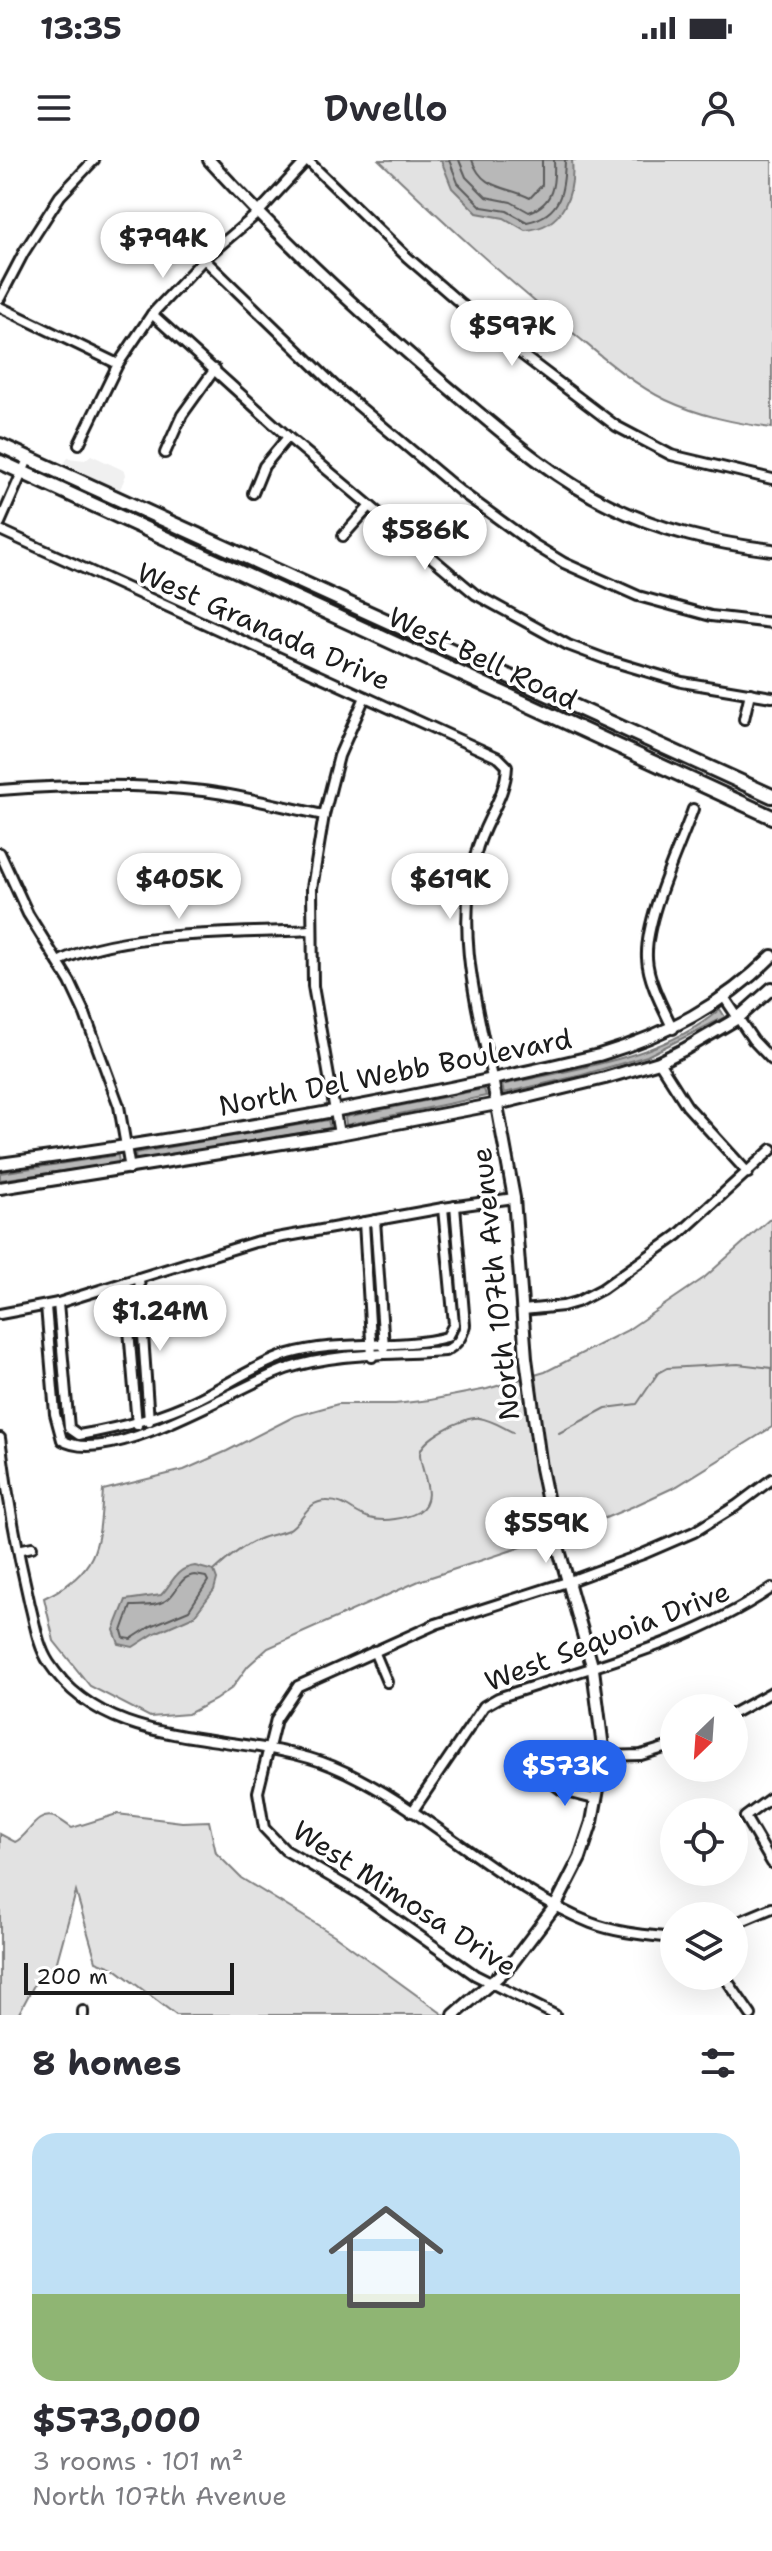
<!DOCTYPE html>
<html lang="en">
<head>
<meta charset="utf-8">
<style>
	body { margin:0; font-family:"Shantell Sans",sans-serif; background:#f2f2f3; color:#2b2b33; height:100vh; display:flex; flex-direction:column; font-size:30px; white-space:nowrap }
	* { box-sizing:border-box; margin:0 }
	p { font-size:26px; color:#7c7c81 }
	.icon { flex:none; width:44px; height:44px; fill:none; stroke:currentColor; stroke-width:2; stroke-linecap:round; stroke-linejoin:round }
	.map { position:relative; height:1855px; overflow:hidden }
	.panel { display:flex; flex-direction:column; background:#fff; flex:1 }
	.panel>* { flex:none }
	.needle { width:52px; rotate:205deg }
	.fabs { position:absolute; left:660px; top:1534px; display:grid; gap:16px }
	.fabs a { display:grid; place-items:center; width:88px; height:88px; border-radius:50%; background:#fff; box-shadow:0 8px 32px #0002; font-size:40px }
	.scale { position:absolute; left:24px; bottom:20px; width:210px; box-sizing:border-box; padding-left:8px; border:4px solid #1c1c1c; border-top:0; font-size:22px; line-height:28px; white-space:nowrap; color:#1c1c1c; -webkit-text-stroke:6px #fff; paint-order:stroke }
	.price { position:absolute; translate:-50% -68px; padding:0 18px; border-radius:28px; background:#fff; color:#222; font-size:26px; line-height:52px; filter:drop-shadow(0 2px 4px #0008) }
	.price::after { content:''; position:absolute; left:50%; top:48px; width:24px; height:18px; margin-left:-12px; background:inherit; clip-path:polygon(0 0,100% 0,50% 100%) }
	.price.current { background:#2563eb; color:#fff }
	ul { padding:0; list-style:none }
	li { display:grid; align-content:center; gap:16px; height:424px; padding:0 32px }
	li span { display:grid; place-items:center; height:248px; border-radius:24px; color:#555 }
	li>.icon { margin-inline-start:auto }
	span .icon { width:144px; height:144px; fill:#fffc; stroke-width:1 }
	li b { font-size:34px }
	h2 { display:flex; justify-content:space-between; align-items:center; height:96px; padding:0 32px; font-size:34px }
	.status { display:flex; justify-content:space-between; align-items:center; height:56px; padding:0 40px; background:#fff; direction:ltr }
	.status svg { height:22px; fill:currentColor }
	header { display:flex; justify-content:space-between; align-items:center; height:104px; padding:0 32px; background:#fff; font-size:36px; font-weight:600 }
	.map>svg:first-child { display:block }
</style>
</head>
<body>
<div class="status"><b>13:35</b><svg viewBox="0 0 49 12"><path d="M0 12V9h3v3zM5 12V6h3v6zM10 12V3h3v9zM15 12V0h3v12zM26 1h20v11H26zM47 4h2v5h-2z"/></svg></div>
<header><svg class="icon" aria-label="menu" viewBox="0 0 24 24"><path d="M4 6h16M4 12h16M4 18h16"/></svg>Dwello<svg class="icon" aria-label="person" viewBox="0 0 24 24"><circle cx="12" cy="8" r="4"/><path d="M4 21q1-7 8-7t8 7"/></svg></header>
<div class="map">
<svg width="772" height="1855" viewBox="0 0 772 1855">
	<rect width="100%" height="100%" fill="#fff"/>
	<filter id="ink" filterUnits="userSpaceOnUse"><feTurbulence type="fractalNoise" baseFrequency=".0125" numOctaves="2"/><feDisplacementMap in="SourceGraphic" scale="16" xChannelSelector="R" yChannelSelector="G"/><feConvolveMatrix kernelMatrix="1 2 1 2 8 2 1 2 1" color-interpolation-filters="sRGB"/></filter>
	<g filter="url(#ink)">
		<path fill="#f0f0f0" d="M91,295L125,311L126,315L118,334L61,307L68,298L85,300Z"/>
		<g fill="#e2e2e2" stroke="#7f7f7f" stroke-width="2">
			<path d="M379,0H772V268C735,263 700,256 666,240C629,222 598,193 567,168C501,115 440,58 379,0Z"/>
			<path d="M772,1057V1267L677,1326L634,1346L591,1364L419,1421L268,1488L248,1506L232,1528L215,1540L188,1554L150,1557L90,1526L54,1481L44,1438C99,1411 99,1387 103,1330L184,1310L227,1291L295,1256L338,1244H395L430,1240L487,1229L545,1212L626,1171L704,1118Z"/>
			<path d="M117,1654L182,1662L209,1661L216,1693L241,1718L334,1775L444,1855H176L114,1808L96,1801L76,1732L56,1805L34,1825L18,1855H0V1674L15,1682C29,1676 35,1652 54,1657C60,1659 67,1665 72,1668Z"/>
		</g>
		<g fill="#b8b8b8" stroke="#7a7a7a" stroke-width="2">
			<path d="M441,0H572C575,33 564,68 525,70L504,58L477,53L452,28Z"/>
			<path d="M720,849L725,857L647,896L582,915L504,933L502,925C572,909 665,898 720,849Z"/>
			<path d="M484,929L486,936L346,965L345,957Z"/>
			<path d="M328,960L330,968L136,1001L135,993Z"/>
			<path d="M118,995L119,1003L0,1020V1013Z"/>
			<path d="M195,1406L214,1411L217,1419L214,1430L194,1456L155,1473L133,1487L119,1484L114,1470L126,1440L161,1435C174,1422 174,1409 195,1406Z"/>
		</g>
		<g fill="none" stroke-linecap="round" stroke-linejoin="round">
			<g stroke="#5a5a5a" stroke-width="2">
				<path d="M449,0L458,23L482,47L507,51L527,62C562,55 564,30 565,0"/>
				<path d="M459,0L466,17L486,37L511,42L529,52C554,44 555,23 554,0"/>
				<path d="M472,0C483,31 505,25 530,38L542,25V0"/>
				<path d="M195,1415L206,1417L208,1421L189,1450L151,1466L131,1479L124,1478L122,1471L131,1446C142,1445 155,1447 165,1441C179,1433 177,1417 195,1415Z"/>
			</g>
			<g stroke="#7a7a7a" stroke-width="2">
				<path d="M559,1273L606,1248L637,1244L658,1213L667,1208L738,1204L772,1208"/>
				<path d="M214,1411C227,1399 242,1386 259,1379C268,1375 279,1374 288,1370C303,1362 306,1341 326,1341C353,1340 356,1365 395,1359C403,1358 411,1356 418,1352C439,1338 420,1312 420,1294C420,1279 465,1256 479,1258C492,1260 502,1267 513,1272"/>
			</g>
			<defs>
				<g id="minor">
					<path d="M204,99L335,226L460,331L533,384L564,403L638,436L711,456L772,463"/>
					<path d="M0,138L24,92L60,36L94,0"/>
					<path d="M0,147L118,204"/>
					<path d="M152,154L288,277L475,434L568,485L608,500L682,522L772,537"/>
					<path d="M79,284L118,204L152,154L204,99L258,53L307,0L407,97L504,181L616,266L671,295L772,319"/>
					<path d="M165,293L182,255L215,209"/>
					<path d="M253,333L264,306L288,277"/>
					<path d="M0,363L28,299"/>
					<path d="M0,370L499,598L507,606C506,637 483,663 476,693C455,769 476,843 492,918"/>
					<path d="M343,376L370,346"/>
					<path d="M744,559L750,533"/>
					<path d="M0,630C68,625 135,623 203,631C244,636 284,647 324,655"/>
					<path d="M0,693L28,754L70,822L85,854L119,946L130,1009"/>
					<path d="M58,802C119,770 241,774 311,770"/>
					<path d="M724,837L753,880L772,900"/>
					<path d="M673,869C663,848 648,821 647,798C645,757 679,689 693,649"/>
					<path d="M659,902L687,946L748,1013"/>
					<path d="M339,974L313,826L312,728L324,655L339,596L365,537"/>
					<path d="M375,1060L384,1187"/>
					<path d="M364,1062L372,1197"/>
					<path d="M139,1118L149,1261"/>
					<path d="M125,1122L137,1265"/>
					<path d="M58,1143L69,1268L79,1275C119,1268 159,1258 196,1240C227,1225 256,1205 289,1194C340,1179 398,1190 447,1177L454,1164L443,1048"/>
					<path d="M46,1146L55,1254L62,1280C109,1309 237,1226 286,1209C336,1192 393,1195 445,1191C457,1185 462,1178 465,1165L455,1046"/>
					<path d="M523,1150L563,1146L577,1142L602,1129L678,1075L772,989"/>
					<path d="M0,1154L58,1143L255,1082L443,1048L514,1038"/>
					<path d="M0,1278C7,1335 17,1390 30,1445C35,1464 38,1486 49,1503C110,1596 241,1568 332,1606C425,1645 496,1725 591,1763C617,1773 646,1775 674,1778"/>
					<path d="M18,1390L32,1387"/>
					<path d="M374,1491L387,1522"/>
					<path d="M734,1553L772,1532"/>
					<path d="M604,1596L641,1595L674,1585"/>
					<path d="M551,1622L563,1631L594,1639"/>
					<path d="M772,1637L745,1657L772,1703"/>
					<path d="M412,1652L484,1546L498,1538C593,1505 686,1486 772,1428"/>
					<path d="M734,1764L772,1748"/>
					<path d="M724,1816L751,1855"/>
					<path d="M83,1855V1851"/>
					<path d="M555,1855L475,1815L360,1734L285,1690L264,1668L258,1632L276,1559L298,1526L436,1464L567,1422L643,1394L694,1372L736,1346L772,1319"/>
				</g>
				<g id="tertiary">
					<path d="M209,0C286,85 369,161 456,234C504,274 553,318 609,345C661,371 715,383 772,390"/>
					<path d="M0,1004C201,977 402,942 599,895C666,875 723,845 772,796"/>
					<path d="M0,1028L339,974L497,944L605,918L659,902L685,889L738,858L772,828"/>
					<path d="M454,1855L509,1807L556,1745L580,1698L592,1662L604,1596L593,1509L555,1376L541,1308L526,1198L514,1038L492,918"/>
				</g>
				<g id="primary">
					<path d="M0,285L772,636"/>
					<path d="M0,302L772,657"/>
				</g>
			</defs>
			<use href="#minor" stroke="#1c1c1c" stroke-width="14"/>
			<use href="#tertiary" stroke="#1c1c1c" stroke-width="16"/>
			<use href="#primary" stroke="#1c1c1c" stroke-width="18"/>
			<use href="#minor" stroke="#fff" stroke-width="8"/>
			<use href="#tertiary" stroke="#fff" stroke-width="10"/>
			<use href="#primary" stroke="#fff" stroke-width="12"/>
		</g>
	</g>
	<g text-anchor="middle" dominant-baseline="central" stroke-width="7" stroke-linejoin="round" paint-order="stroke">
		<g font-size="28" fill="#1c1c1c" stroke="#fff">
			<text transform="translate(264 466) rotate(24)">West Granada Drive</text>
			<text transform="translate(483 498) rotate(25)">West Bell Road</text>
			<text transform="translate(395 912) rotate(-11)">North Del Webb Boulevard</text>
			<text transform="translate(495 1124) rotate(-96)">North 107th Avenue</text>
			<text transform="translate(607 1476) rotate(-21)">West Sequoia Drive</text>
			<text transform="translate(405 1738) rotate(33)">West Mimosa Drive</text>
		</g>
	</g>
</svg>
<div class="fabs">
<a><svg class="needle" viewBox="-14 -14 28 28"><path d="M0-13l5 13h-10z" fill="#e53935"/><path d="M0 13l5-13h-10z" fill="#7c7c81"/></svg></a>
<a><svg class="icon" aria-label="locate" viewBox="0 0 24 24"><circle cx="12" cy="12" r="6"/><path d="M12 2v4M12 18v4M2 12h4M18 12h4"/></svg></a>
<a><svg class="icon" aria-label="layers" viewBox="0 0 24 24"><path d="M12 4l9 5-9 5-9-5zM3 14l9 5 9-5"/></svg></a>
</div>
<div class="scale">200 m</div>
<b class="price" style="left:163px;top:120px">$794K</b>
<b class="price" style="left:512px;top:208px">$597K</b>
<b class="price" style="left:425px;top:412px">$586K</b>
<b class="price" style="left:179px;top:761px">$405K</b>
<b class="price" style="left:450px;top:761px">$619K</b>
<b class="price" style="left:160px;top:1193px">$1.24M</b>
<b class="price" style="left:546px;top:1405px">$559K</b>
<b class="price current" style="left:565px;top:1648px">$573K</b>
</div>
<section class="panel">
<h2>8 homes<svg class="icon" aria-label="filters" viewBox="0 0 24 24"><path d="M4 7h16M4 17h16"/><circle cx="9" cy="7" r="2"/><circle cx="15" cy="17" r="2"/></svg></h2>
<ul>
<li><span style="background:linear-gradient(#bfe0f5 65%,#8fb573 0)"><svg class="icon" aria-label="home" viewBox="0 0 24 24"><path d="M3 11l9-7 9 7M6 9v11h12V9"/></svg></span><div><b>$573,000</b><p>3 rooms · 101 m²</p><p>North 107th Avenue</p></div></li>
</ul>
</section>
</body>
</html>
